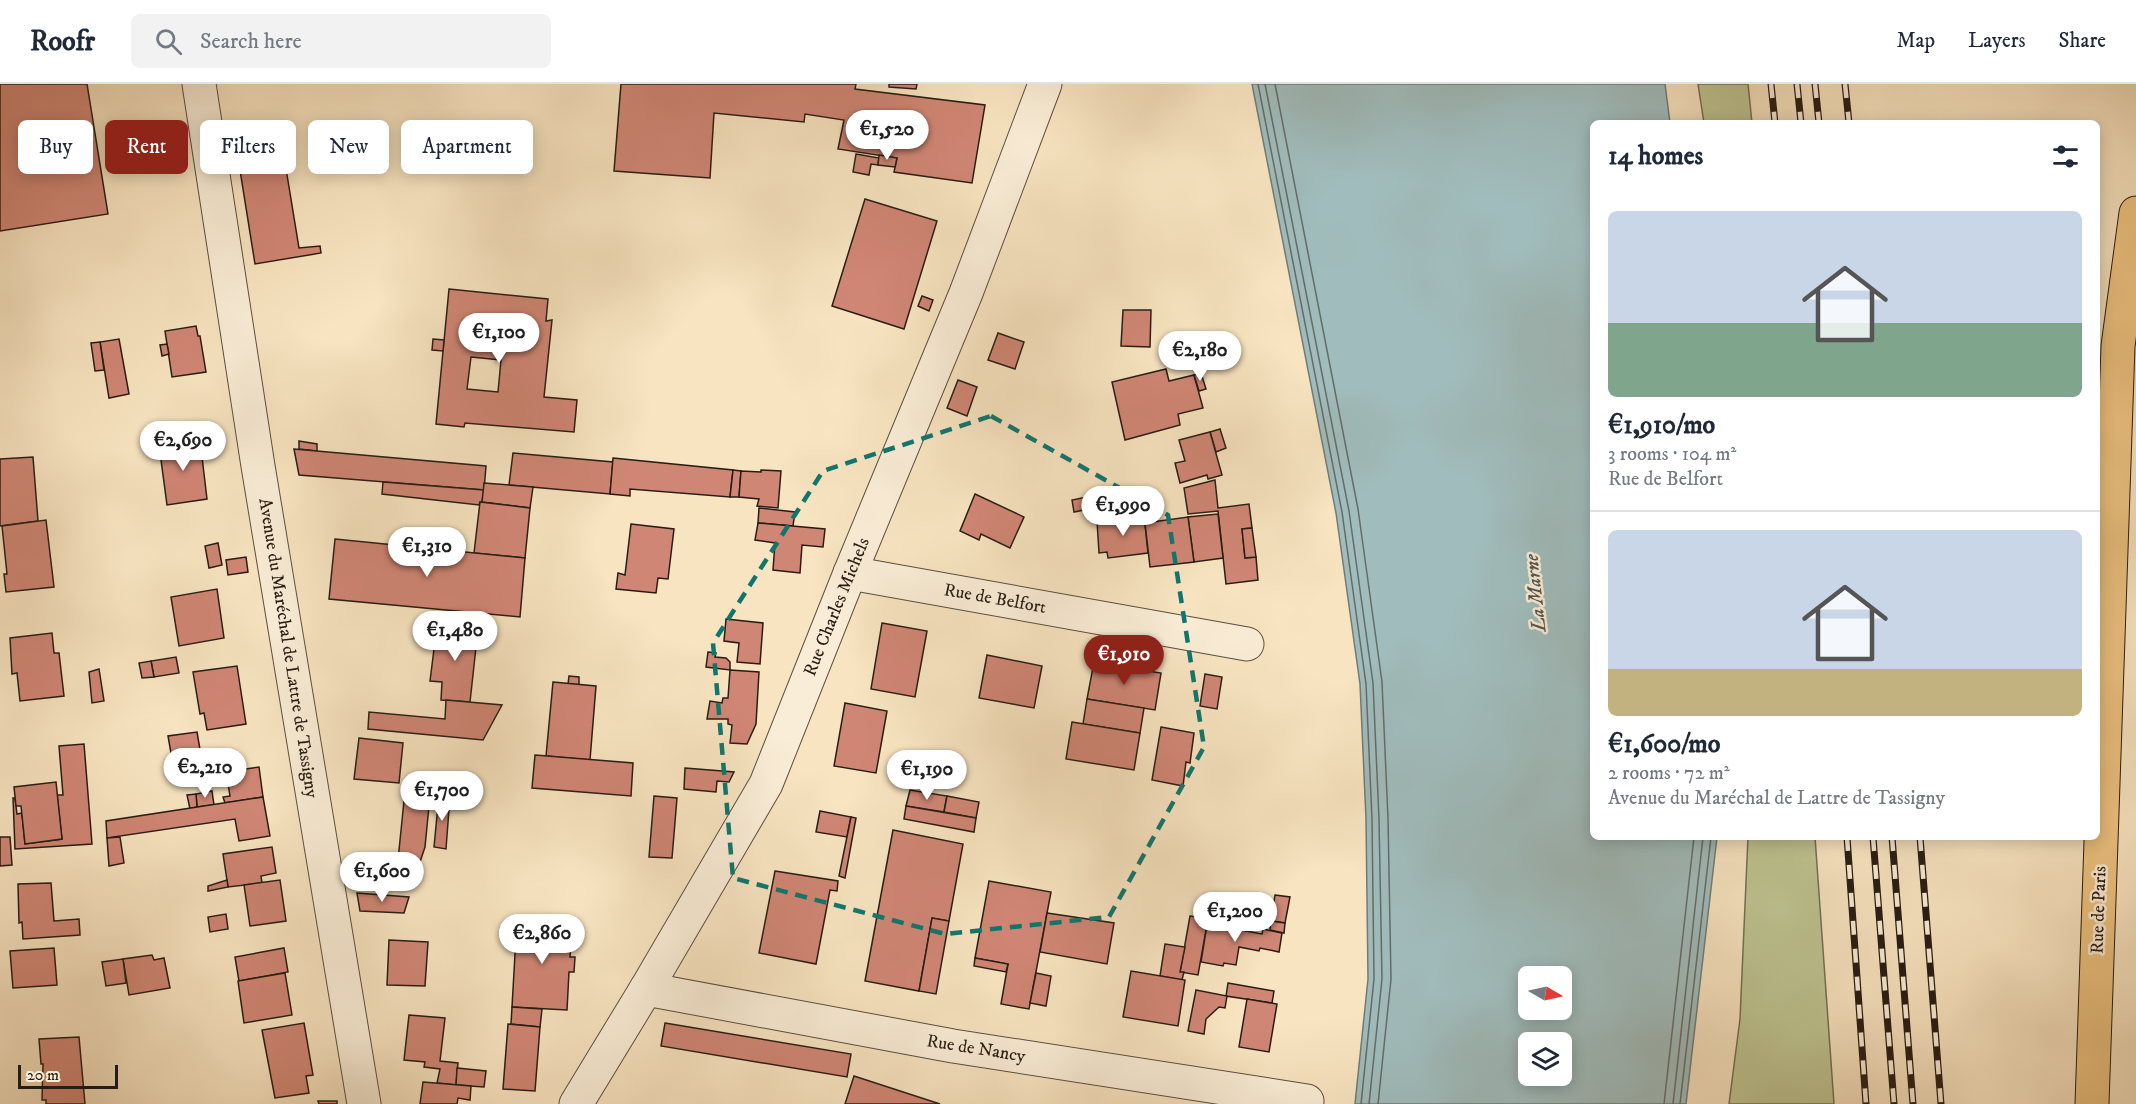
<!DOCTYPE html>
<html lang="en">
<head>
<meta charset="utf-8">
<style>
	body { margin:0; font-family:"IM FELL DW Pica",serif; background:#f2f2f3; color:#1f2937; height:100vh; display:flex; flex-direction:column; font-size:22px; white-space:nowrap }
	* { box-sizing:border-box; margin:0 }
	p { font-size:20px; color:#747a83 }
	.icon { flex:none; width:33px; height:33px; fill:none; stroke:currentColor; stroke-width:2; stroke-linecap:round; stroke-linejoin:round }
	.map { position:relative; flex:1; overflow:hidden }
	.details { position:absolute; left:1590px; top:36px; width:510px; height:720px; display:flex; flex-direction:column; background:#fff; border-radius:9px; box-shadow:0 3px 15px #0003 }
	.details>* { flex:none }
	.hud { position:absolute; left:18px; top:36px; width:570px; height:54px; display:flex; gap:12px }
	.needle { width:39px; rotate:99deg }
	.tools { position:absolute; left:1518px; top:882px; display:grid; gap:12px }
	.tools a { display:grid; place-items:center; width:54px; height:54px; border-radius:9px; background:#fff; box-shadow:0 3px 15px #0003; font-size:30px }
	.scale { position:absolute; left:18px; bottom:15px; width:100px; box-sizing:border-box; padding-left:6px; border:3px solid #271d14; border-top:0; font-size:16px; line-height:21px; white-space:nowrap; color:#271d14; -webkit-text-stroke:4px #faedd7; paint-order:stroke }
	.price { position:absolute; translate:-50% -51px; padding:0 14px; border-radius:21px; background:#fff; color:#222; font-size:20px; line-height:39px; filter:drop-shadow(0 2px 3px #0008) }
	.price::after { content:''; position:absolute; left:50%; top:36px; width:18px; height:14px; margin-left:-9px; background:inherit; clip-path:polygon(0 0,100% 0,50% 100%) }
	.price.current { background:#8f2418; color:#fff }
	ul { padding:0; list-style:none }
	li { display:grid; align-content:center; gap:12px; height:318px; padding:0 18px }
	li+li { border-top:2px solid #e0e1e3 }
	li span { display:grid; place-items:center; height:186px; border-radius:9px; color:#555 }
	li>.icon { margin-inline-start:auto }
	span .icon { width:108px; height:108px; fill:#fffc; stroke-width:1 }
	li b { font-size:26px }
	h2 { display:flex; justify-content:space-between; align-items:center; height:72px; padding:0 18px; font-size:26px }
	.pill { padding:0 21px; border-radius:9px; background:#fff; box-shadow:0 3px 15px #0003; font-size:21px; line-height:54px }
	.pill.current { background:#8f2418; color:#fff }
	header { display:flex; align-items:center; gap:36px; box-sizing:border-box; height:84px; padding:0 30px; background:#fff; border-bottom:2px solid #e0e1e3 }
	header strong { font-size:28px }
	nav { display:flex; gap:33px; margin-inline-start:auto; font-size:21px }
	.search { width:420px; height:54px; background:#f2f2f3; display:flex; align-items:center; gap:15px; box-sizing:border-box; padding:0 21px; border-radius:9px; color:#747a83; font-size:22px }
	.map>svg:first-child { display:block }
</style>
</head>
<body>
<header>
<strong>Roofr</strong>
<div class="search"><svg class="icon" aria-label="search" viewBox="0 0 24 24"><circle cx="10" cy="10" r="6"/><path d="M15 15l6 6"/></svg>Search here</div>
<nav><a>Map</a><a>Layers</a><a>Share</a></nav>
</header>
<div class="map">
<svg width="2136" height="1020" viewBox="0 0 2136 1020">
	<rect width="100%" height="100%" fill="#f8e4c1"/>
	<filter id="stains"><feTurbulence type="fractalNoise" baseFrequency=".00333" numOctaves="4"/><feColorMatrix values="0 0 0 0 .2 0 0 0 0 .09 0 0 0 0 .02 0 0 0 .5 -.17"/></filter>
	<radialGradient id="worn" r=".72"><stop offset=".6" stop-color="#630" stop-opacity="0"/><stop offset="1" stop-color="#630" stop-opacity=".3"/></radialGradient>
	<g fill="#bec492" stroke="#727053" stroke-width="1.5">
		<path d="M1698,0H1748L1752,39H1704Z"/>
		<path d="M1748,753H1815L1834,1020H1729L1740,935Z"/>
	</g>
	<path fill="#a0bcbc" stroke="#707c79" stroke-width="1.5" fill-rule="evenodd" d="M1252,0H1665L1670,39H1593V753H1717L1686,1020H1355L1368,895L1366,735L1360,600L1336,429ZM1528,892H1562V926H1528ZM1528,958H1562V992H1528Z"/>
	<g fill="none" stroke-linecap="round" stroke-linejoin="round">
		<g stroke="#646c68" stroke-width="1.5">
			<path d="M1258,0L1342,428L1366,600L1372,735L1374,895L1361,1020"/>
			<path d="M1265,0L1349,427L1373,599L1379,735L1382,895L1369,1020"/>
			<path d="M1275,0L1358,425L1382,598L1388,734L1391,895L1378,1020"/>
			<path d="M1664,1020L1694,753"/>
			<path d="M1673,1020L1703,753"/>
			<path d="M1680,1020L1711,753"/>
		</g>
	</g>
	<g fill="#d08675" stroke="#271d14" stroke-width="1.5" fill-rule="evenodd">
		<path d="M0,0H87L108,130L0,147Z"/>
		<path d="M621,0H856L855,5L985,21L972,99L894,88L897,74L838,65L844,36L805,30L804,38L714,29L710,94L614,87Z"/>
		<path d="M889,0H917L916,5L889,3Z"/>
		<path d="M280,48L299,164L320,162L321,169L255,180L235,55Z"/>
		<path d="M856,70L879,74L878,81L871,80L869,91L853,88Z"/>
		<path d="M879,71L897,74L895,83L878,81Z"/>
		<path d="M865,115L937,137L904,245L832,222Z"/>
		<path d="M449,205L548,215L546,237L552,236L544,313L577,316L574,348L465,339L464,343L436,340ZM471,273L501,276L498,308L467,305Z"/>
		<path d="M922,212L933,216L929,227L918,222Z"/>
		<path d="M1123,226H1151L1150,263L1121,262Z"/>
		<path d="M196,242L198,252H200L206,288L172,293L165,247Z"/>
		<path d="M998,249L1024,258L1015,285L988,276Z"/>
		<path d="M119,255L129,310L109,314L100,258Z"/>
		<path d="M433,255L444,256L443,267L432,266Z"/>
		<path d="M100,258L104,286L95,287L91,259Z"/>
		<path d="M167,260L169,270L162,272L160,261Z"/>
		<path d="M1166,285L1169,297L1194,291L1203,324L1178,330L1180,341L1125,356L1112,298Z"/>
		<path d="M1201,289L1206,305L1199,307L1194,291Z"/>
		<path d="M958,296L977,303L967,332L947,324Z"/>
		<path d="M1220,345L1226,364L1216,368L1210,348Z"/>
		<path d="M1210,348L1222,391L1208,395L1207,391L1180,399L1175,379L1185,377L1179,356Z"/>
		<path d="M200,356L207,415L167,421L159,361Z"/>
		<path d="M299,357L317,360V367L299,365Z"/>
		<path d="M294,365L486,382L484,406L299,391Z"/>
		<path d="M513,369L613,378L610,410L509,401Z"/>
		<path d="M33,373L38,437L0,442V375Z"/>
		<path d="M613,374L733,386L730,413L630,405V412L610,410Z"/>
		<path d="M733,386L741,387L739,413H730Z"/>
		<path d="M761,386L781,387L778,424L757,422L759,415L739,413L741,387L761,388Z"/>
		<path d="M1215,396L1218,424L1249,420L1252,444L1242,445L1245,474L1256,473L1258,496L1226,500L1218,427L1188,430L1184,404Z"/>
		<path d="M383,398L484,406L482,418H480L479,421L382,410Z"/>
		<path d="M484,399L533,403L530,424L482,418Z"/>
		<path d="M975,410L1024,433L1010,464L981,450L979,456L960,447Z"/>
		<path d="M1097,411L1099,423L1074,428L1072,416Z"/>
		<path d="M480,418L530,424L525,474L474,469Z"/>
		<path d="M759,424L795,428L793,442L758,439Z"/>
		<path d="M1218,430L1223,474L1194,478L1188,433Z"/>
		<path d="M1144,431L1148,469L1108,474L1107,468L1099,469L1097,437Z"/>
		<path d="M1188,433L1194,478L1150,483L1145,439Z"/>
		<path d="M46,436L54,503L6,508L4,490H7L2,442Z"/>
		<path d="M758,439L825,445L823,463L802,461L800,489L773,486L775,459L755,456Z"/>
		<path d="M631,440L674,445L668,495L658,494L656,509L616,505L618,489L625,491Z"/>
		<path d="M1252,444L1256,473L1245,474L1242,445Z"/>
		<path d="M335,455L525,474L520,533L329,515Z"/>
		<path d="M218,459L222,481L209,484L205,462Z"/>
		<path d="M246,473L248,488L228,491L226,476Z"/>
		<path d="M217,505L224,554L179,562L171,513Z"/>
		<path d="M726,535L763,539L760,580L737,578L739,559L724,557Z"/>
		<path d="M882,539L927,547L915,613L871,605Z"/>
		<path d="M437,541L478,545L470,618L441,616L442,598L430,597Z"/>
		<path d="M52,549L54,569H59L64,612L20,617L17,589L12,590L10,554Z"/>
		<path d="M708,568L716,569L715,573L726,574L730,578V586L706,583Z"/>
		<path d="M987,571L1042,582L1034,624L979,614Z"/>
		<path d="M176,573L179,589L154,593L151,577Z"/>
		<path d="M151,577L154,593L142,594L139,579Z"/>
		<path d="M1094,578L1161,589L1155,626L1087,615Z"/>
		<path d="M237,582L246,640L207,646L204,629L200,630L193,588Z"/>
		<path d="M99,585L104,617L92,619L89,588Z"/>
		<path d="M730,586L759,588L756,640L747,660L730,659L732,641L728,640V635H707L710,617L722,619L723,614H728Z"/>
		<path d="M1205,590L1222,593L1217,625L1200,622Z"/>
		<path d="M569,592L579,593V601L568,600Z"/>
		<path d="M553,598L596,602L590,676L546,672Z"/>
		<path d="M1087,615L1144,624L1140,649L1083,640Z"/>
		<path d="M446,616L502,621L483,656L368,645L369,628L445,635Z"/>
		<path d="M845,619L887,627L876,689L834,682Z"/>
		<path d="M1072,638L1140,649L1134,686L1066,675Z"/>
		<path d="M1161,643L1194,649L1190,679L1186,678L1183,702L1152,696Z"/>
		<path d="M197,648L201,671L172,675L168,652Z"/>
		<path d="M359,654L403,659L399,699L354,695Z"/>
		<path d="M84,660L92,760L15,765L13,714H15L17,730L22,729L25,760L62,755L57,711H63L59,662Z"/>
		<path d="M535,671L633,679L631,712L532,704Z"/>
		<path d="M259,683L263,713L225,719L223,713L230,712L226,688Z"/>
		<path d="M685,684L734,688L729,698L717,697L716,708L684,705Z"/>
		<path d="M411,692L450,697L448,711L410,708Z"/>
		<path d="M56,698L62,755L25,760L21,722H16L14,703Z"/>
		<path d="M910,706L947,712L944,728L906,722Z"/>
		<path d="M212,707L214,721L197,723L196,710Z"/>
		<path d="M405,707L439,711L438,722H429L425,763L420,778L398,776Z"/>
		<path d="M196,710L197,723L190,725L187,711Z"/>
		<path d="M439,711L450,712L446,765L434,763Z"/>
		<path d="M654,712L677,714L672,774L649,773Z"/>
		<path d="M947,712L979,718L976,734L944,728Z"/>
		<path d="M263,713L270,752L239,757L235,735L107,754L106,737Z"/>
		<path d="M906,722L976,734L974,748L904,735Z"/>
		<path d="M820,727L851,733L847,753L816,748Z"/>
		<path d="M851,733L856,734L845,794L839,792Z"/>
		<path d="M893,746L963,760L949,837L932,834L919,907L865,897Z"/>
		<path d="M0,753H10L12,781L0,782Z"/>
		<path d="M120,753L124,779L109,782L107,754Z"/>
		<path d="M272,763L276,789L261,792L262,799L228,803L223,770Z"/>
		<path d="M775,787L838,797L837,807L830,806L816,880L759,869Z"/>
		<path d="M227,796L228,803L208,807V802Z"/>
		<path d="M280,796L286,837L250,842L244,801Z"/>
		<path d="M989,797L1051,808L1029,925L1001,920L1008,880L975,874Z"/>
		<path d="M51,799L54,837L79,835L80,851L23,855L22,838L19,839L18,800Z"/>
		<path d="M357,809L409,813L404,829L360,827Z"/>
		<path d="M1275,811L1290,813L1285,839L1271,837Z"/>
		<path d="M1047,829L1114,839L1107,880L1040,868Z"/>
		<path d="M226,830L228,845L210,848L208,833Z"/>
		<path d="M1190,832L1208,835L1198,891L1180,888Z"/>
		<path d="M932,834L949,837L936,910L919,907Z"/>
		<path d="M517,835L572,839L570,873H575L574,888H569L567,926L512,923Z"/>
		<path d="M1208,835L1230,839L1229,844L1262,850L1263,845L1282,849L1279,868L1260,864L1259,867L1239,863L1236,881L1224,879L1223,882L1201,878Z"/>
		<path d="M1271,837L1285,839L1284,849L1270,846Z"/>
		<path d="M389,856L428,858L425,902L387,901Z"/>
		<path d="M1165,860L1185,863L1180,888H1184L1182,896L1160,892Z"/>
		<path d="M54,864L57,901L13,904L10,867Z"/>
		<path d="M284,864L288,888L239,897L235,873Z"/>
		<path d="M152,871L154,876L164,874L170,904L129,911L123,875Z"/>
		<path d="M975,874L1008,880L1006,888L974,882Z"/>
		<path d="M123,875L126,899L106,902L102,878Z"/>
		<path d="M1131,887L1185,896L1178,942L1123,933Z"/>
		<path d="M285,889L292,931L244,939L238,897Z"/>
		<path d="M1036,889L1051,892L1046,922L1030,919Z"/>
		<path d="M1228,899L1274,907L1272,919L1226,912Z"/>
		<path d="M1196,906L1227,912L1225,924L1219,923L1206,935L1204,950L1188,947Z"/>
		<path d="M1247,915L1277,920L1269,968L1239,963Z"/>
		<path d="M512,923L542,925L540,943L511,940Z"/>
		<path d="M409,931L445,934L440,977L458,979L456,1001L437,999L440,985L424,983L425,978L404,976Z"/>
		<path d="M304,939L313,991L306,992L309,1009L275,1014L262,946Z"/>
		<path d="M665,939L851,970L847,993L661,962Z"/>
		<path d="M508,940L540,943L535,1007L503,1005Z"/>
		<path d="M79,953L85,1020H46V1016H42L43,980H41L39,955Z"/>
		<path d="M457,984L486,987L484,1003L456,1001Z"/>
		<path d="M854,992L940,1020H845Z"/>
		<path d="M423,998L471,1002L470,1016L458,1014L457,1020H420Z"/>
		<path d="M318,1017H337V1020H319Z"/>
	</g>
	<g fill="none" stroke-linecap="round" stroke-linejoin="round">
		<defs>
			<g id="minor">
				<path d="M199,0L258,382L364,1020"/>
				<path d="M850,489L1247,560"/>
				<path d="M646,905L953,962L1307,1017"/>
				<path d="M576,1020L646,905L766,700L850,489L966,209L1045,0"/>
			</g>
			<path id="major" d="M2092,1020L2118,262L2136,129"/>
		</defs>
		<use href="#minor" stroke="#5b4f3f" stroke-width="35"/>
		<use href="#major" stroke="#271d14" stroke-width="35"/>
		<use href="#minor" stroke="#faedd7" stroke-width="33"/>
		<use href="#major" stroke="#ecc280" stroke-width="33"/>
		<defs>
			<g id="rail">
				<path d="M1771,0L1775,39"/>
				<path d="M1797,0L1801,39"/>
				<path d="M1815,0L1819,39"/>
				<path d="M1845,0L1849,39"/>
				<path d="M1847,753L1866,1020"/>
				<path d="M1873,753L1894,1020"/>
				<path d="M1892,753L1913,1020"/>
				<path d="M1920,753L1941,1020"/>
			</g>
		</defs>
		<use href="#rail" stroke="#271d14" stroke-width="7"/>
		<use href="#rail" stroke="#faedd7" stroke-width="4.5" stroke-dasharray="14" stroke-linecap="butt"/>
	</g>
	<path fill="none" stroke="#0f766e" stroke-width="4.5" stroke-dasharray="12 8" stroke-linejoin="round" d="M991,332L1168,431L1204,663L1109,833L945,850L733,794L713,559L823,387Z"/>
	<g text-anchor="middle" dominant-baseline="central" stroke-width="5" stroke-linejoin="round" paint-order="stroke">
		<g font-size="18" fill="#271d14" stroke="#faedd7">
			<text transform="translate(995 515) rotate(10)">Rue de Belfort</text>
			<text transform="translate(837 523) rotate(-68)">Rue Charles Michels</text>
			<text transform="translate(288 564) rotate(81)">Avenue du Maréchal de Lattre de Tassigny</text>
			<text transform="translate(2099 826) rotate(-88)">Rue de Paris</text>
			<text transform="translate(976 965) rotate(9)">Rue de Nancy</text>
		</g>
		<g font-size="20" font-style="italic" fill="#51554f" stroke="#faedd7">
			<text transform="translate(1536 509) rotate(-96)">La Marne</text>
		</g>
	</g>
	<rect width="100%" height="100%" filter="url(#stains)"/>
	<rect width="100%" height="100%" fill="url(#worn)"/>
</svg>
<div class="tools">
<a><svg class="needle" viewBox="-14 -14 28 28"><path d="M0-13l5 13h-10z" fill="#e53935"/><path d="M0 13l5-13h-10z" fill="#747a83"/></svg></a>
<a><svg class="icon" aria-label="layers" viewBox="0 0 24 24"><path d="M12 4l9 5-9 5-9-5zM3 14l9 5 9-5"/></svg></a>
</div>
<div class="scale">20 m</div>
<b class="price" style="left:887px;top:77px">€1,520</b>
<b class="price" style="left:499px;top:280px">€1,100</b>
<b class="price" style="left:1200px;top:298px">€2,180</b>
<b class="price" style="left:183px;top:388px">€2,690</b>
<b class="price" style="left:1123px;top:453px">€1,990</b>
<b class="price" style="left:427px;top:494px">€1,310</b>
<b class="price" style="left:455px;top:578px">€1,480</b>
<b class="price current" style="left:1124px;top:602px">€1,910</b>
<b class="price" style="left:205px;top:715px">€2,210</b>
<b class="price" style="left:927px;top:717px">€1,190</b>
<b class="price" style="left:442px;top:738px">€1,700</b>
<b class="price" style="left:382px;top:819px">€1,600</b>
<b class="price" style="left:1235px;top:859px">€1,200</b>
<b class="price" style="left:542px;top:881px">€2,860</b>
<div class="hud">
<a class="pill">Buy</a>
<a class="pill current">Rent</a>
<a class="pill">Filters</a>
<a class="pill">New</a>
<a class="pill">Apartment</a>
</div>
<section class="details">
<h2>14 homes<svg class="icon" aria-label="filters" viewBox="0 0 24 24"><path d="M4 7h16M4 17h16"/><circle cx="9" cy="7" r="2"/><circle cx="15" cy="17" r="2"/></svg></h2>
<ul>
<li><span style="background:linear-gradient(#c9d6e8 60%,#7fa58c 0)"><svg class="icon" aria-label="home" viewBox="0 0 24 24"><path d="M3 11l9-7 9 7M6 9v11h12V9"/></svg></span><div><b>€1,910/mo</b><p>3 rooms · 104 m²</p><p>Rue de Belfort</p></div></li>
<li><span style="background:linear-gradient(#c9d6e8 75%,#c2b280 0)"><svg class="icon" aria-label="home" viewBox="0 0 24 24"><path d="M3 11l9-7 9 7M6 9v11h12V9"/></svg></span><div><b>€1,600/mo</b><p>2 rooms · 72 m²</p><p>Avenue du Maréchal de Lattre de Tassigny</p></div></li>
</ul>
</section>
</div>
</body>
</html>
